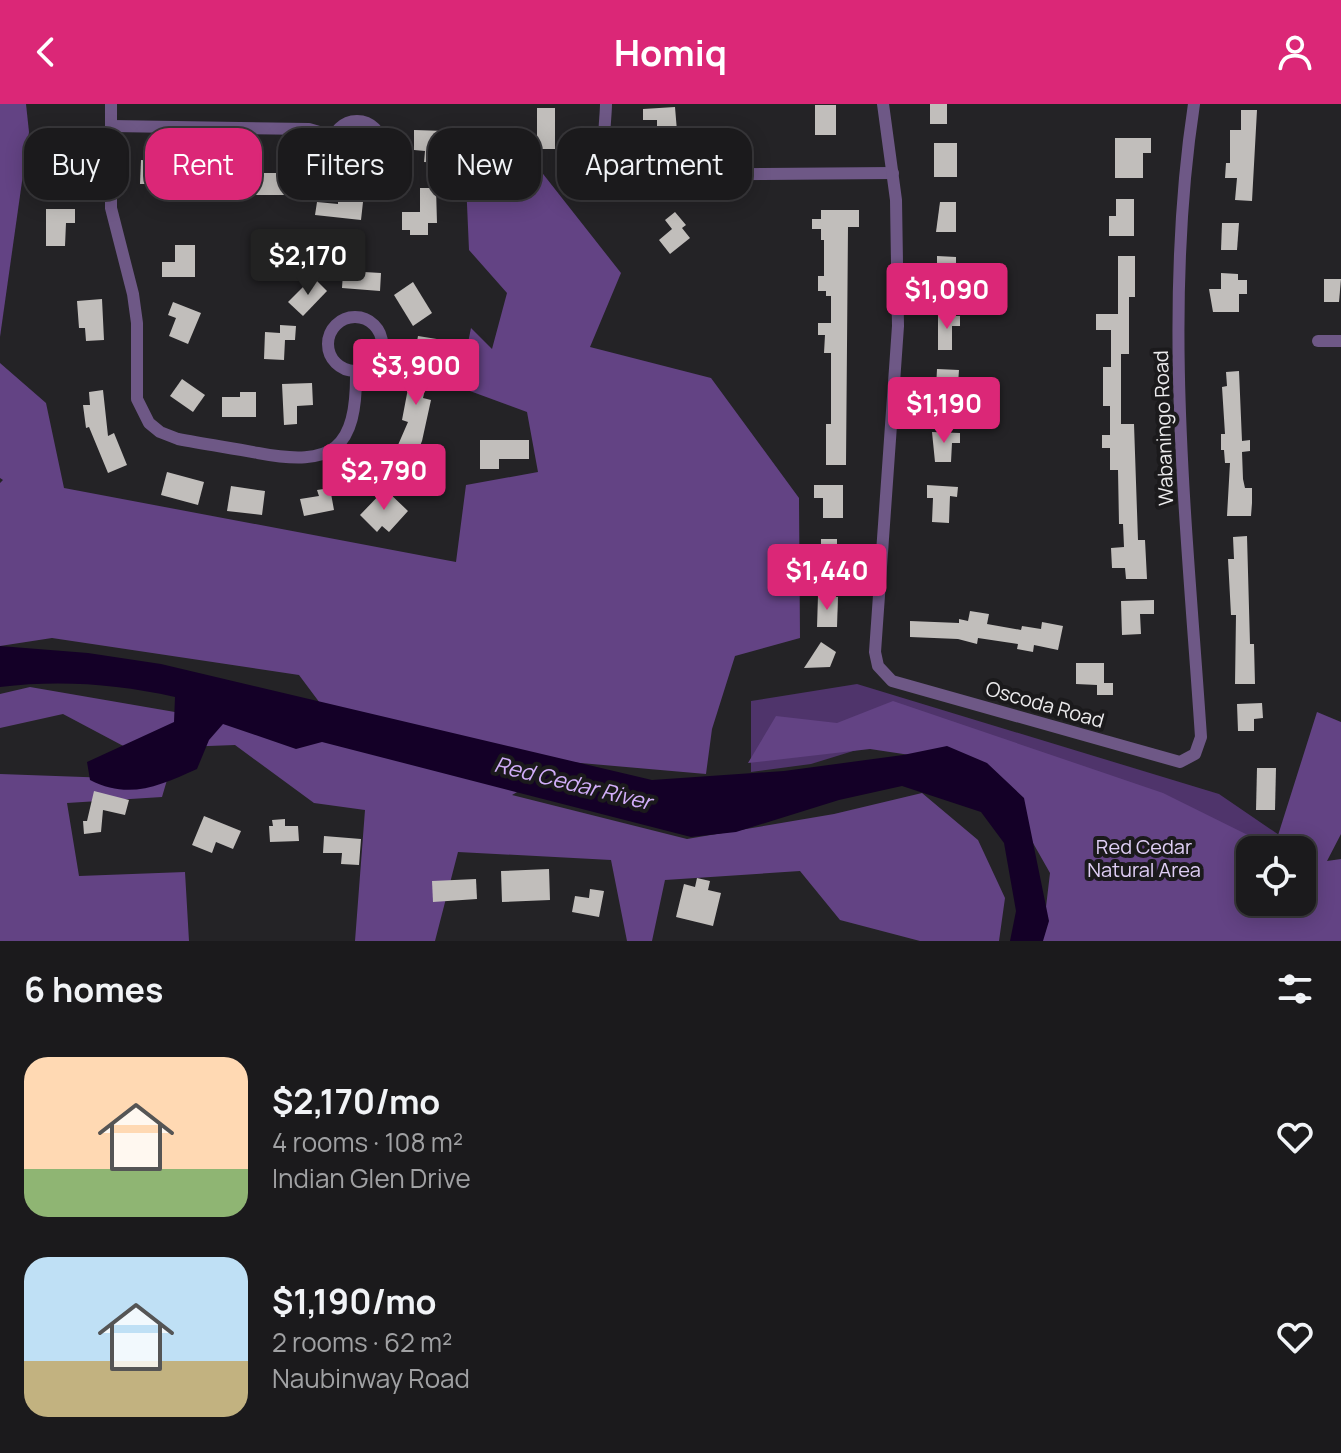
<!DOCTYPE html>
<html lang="en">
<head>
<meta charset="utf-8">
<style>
	body { margin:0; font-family:Manrope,sans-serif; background:#282729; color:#f1f3f6; height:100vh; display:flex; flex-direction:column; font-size:30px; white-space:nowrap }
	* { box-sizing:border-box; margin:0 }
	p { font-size:26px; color:#a0a1a3 }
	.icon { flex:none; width:44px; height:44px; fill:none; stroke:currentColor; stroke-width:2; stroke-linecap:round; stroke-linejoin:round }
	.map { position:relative; height:837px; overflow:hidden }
	.panel { display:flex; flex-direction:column; background:#1b1a1c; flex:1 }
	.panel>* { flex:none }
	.hud { position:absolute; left:24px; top:24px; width:800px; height:72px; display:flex; gap:16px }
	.buttons { position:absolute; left:1236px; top:732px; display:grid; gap:16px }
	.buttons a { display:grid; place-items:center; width:80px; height:80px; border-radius:16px; background:#1b1a1c; box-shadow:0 4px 20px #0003,0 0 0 2px #39383b; font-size:40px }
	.price { position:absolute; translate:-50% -68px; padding:0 18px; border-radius:8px; background:#db2777; color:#fff; font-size:26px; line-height:52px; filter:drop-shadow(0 2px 4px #0008) }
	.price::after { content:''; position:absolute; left:50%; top:48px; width:24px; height:18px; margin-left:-12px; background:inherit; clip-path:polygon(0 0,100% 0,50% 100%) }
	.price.on { background:#222; color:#fff }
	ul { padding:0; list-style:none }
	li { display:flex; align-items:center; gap:24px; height:200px; padding:0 24px }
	li span { display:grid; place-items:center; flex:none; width:224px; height:160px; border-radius:24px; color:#555 }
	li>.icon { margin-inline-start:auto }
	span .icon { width:96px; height:96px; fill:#fffc; stroke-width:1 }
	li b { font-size:34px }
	h2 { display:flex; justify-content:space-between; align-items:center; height:96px; padding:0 24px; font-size:34px }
	.tag { padding:0 28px; border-radius:24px; background:#1b1a1c; box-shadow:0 4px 20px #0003,0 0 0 2px #39383b; font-size:28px; line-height:72px }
	.tag.on { background:#db2777; color:#fff }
	header { display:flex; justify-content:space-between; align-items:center; height:104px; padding:0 24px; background:#db2777; color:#fff; font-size:36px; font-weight:700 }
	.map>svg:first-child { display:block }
</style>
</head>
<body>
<header><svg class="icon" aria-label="back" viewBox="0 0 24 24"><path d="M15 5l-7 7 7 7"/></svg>Homiq<svg class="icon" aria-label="person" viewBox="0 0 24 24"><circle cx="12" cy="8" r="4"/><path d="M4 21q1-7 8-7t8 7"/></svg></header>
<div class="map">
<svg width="1341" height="837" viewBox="0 0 1341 837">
	<rect width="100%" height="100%" fill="#242326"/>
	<path fill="#4f346b" d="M857,580L1219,690L1301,746H1250V798H1302V746L1341,837L1053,717L889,636L811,660L751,668V597Z"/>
	<g fill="#634384" fill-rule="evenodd">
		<path d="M0,0H26L29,28L0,233Z"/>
		<path d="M525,47L621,169L590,243L711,274L799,394L800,534L735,552L712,625L706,670L569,658L512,691L687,735L834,710L922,689L978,736L1005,794L999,837H920L840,816L800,767L665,776L652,837H627L611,756L458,748L435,837H355L365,706L314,699L235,641L129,645L63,610L0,624V590L30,583L349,638L299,571L52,534L0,542V379L3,376L0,374V259L46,299L64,384L456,458L466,381L538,368L527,308L459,283L471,224L492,245L507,189L469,146L465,55Z"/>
		<path d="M893,597L1163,689L1274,744L1317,608L1341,618V730L1327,757L1341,755V837H1042L1050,769L990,663L870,645L748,659L776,612L837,619ZM1250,746H1302V798H1250Z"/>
		<path d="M0,670L167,676L162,693L67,699L79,772L185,768L189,837H0Z"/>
	</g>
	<path fill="#140027" d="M0,542L88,549L161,560L652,676L784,667L903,651L947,642L987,659L1024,694L1049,817L1043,837H1010L1016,807L1004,739L981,708L902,682L839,696L736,728L691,733L322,638L296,645L223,620L209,636L197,665C159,682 129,696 90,676L87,658L174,618L175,593C116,580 60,576 0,583Z"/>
	<g fill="#c1bebb">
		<rect x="930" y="0" width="17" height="20"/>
		<rect x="815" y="1" width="21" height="30"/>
		<path d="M675,3L678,39H657V16H643V5Z"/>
		<rect x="537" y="4" width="18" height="41"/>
		<path d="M1241,6H1257L1252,97L1235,96L1237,74H1225L1226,59H1230V26H1241Z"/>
		<path d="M414,26L446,27L445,59L424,58L425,47L414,46Z"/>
		<path d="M60,33H76V71H54L53,45L60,44Z"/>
		<path d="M1115,34H1151V49H1143V74H1115Z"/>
		<rect x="934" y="39" width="23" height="34"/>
		<path d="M141,56L179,58V80H140Z"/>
		<path d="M208,56H239L240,77H235V83H217V77H209Z"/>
		<path d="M279,57L307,58V73H294V91H256L257,69H279Z"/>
		<path d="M420,84H436L437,119H428V131H410V126H402V108H420Z"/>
		<path d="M338,95L363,98L361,116L315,111L317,98L338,100Z"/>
		<path d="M1116,95H1134V132H1109V112H1116Z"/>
		<path d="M940,98H956V128H936Z"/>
		<path d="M46,105H75V119H66L65,142H46Z"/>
		<path d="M821,106H859V123H848L846,361H826V320H831V249H824L825,231H818V219H831V192H826V187H818V172H824V136H821V125H812V115H821Z"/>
		<path d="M675,108L686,121L682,124L690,134L670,150L659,136L672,125L665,116Z"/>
		<path d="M1222,119H1239L1237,146H1221Z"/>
		<path d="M175,141H195V173H162V158H175Z"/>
		<path d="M937,152L956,153V163H963V178H953V193H937Z"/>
		<path d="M1118,152H1135V193H1129V250H1121V320H1134L1138,436H1145L1147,475H1126L1125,464H1112L1111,444L1124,443L1123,420H1119L1118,366H1110V344H1102V331H1110V302H1103V263H1111V226H1096V210H1118Z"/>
		<path d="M355,162L365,163L364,168L381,169L380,187L342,184L343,169H355Z"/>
		<path d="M1221,169L1238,170V176H1247V190H1239V208H1213L1209,185H1221Z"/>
		<path d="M313,173L327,187L303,212L288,198Z"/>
		<path d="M1324,175H1341L1339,198H1324Z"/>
		<path d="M413,178L432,209L413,222L394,191Z"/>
		<path d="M102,195L104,236L86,237L85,224H79L77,197Z"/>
		<path d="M173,198L201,209L188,240L169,232L176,214L168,211Z"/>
		<path d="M938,212H960V222H952V246H938Z"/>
		<path d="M280,221L296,222L295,236H285L284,256L264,255L265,228L280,229Z"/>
		<path d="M418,232L443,236L437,265L430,264L423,294L431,296L422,337L415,354L419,356L415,365L419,368L416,376L388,364L408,318L402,316Z"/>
		<path d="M937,265L959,266L957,294H967L966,306L935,304Z"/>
		<path d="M1239,267L1242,337L1250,336V347L1242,348L1243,375L1245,384H1252V399L1251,412H1227L1230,359H1225L1224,346H1221V330H1225L1222,283L1227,282L1226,268Z"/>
		<path d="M182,275L205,291L193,308L170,292Z"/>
		<path d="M312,279L313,301L297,302V320L284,321L282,280Z"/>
		<path d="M103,286L108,332L114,329L127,361L108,369L89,323L86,324L83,301H90L89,288Z"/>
		<path d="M240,288H256V313H222V293H240Z"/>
		<path d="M932,328L960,329V339H952L951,358H935Z"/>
		<path d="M480,336H529V355H499V365H480Z"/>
		<path d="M167,368L204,378L198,401L161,391Z"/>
		<path d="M814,381H843V414H823V394H814Z"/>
		<path d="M927,381L958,383L957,393L950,392L949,419L932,418L933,394H927Z"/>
		<path d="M231,382L265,387L262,411L227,407Z"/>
		<path d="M330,384L334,406L304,412L300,395L319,392L317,386Z"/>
		<path d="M385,385L408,407L389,428L382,422L377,428L360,411Z"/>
		<path d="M1247,432L1250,540H1254L1255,580H1235L1236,511H1231L1228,455H1234L1233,433Z"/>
		<rect x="821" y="435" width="16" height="31"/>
		<path d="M818,492L838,493L837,523H817Z"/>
		<path d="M1154,496V510H1140L1141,530L1122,531L1121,497Z"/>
		<path d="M970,507L989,510L987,520L1021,526L1022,522L1041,525L1042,518L1063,522L1058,546L1034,541L1033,548L1017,545L1018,540L978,534L977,540L958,535L910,533V517L959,519V515L968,517Z"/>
		<path d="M821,538L836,548L830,563L804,564Z"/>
		<path d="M1076,559H1104V579H1113V591H1097V581L1076,580Z"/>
		<path d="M1262,599L1263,614L1254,615V627H1238L1237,600Z"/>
		<path d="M1257,664H1276L1275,706H1256Z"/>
		<path d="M94,687L129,696L125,711L103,706L101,728L84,730L83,717H87Z"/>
		<path d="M204,712L241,727L233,745L216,738L212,749L192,741Z"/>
		<path d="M285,715V722H298L299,737L270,738L269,722H273L272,716Z"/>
		<path d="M324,732L361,735L359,761L341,760L342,749H323Z"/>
		<path d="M549,765L550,796L502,798L501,767Z"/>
		<path d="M697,774L710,777L708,786L721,789L713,822L676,813L684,780L695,783Z"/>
		<path d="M476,775L477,795L433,798L432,777Z"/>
		<path d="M590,785L604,787L599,813L572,808L575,792L589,794Z"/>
	</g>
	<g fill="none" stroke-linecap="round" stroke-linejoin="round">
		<g stroke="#6e5886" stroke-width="12">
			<path d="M111,0V104L133,190L137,219V295L149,319L160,328L178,335C204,340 231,344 258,349C333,363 357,346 356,267"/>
			<path d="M606,0C606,20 597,60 619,71L893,69"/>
			<path d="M883,0L896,96L898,222L875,548L878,562L892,577L1180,658L1195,650L1201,633C1187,423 1162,209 1194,0"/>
			<circle cx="357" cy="42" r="25"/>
			<path d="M111,22L309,25L333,32"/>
			<circle cx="355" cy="240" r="27"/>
			<path d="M1318,237H1341"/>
		</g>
	</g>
	<g text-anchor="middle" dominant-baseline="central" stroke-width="8" stroke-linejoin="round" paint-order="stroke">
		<g font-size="20" fill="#ecebed" stroke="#1b1a1c">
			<text transform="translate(1163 324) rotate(-92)">Wabaningo Road</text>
			<text transform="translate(1045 600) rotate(16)">Oscoda Road</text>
		</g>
		<g font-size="20" fill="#e0cff6" stroke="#1b1a1c">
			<text x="1144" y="742">Red Cedar<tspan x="1144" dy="23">Natural Area</tspan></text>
		</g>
		<g font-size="22" font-style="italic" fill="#d2aefa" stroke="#1b1a1c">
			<text transform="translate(573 679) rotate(14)">Red Cedar River</text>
		</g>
	</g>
</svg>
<div class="buttons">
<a><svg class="icon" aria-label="locate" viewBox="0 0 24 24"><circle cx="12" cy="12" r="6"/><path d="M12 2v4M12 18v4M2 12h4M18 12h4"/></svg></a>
</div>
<b class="price on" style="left:308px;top:193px">$2,170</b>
<b class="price" style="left:947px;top:227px">$1,090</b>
<b class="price" style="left:416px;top:303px">$3,900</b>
<b class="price" style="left:944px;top:341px">$1,190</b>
<b class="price" style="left:384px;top:408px">$2,790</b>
<b class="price" style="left:827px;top:508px">$1,440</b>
<div class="hud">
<a class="tag">Buy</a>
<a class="tag on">Rent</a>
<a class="tag">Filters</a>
<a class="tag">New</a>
<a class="tag">Apartment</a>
</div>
</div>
<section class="panel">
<h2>6 homes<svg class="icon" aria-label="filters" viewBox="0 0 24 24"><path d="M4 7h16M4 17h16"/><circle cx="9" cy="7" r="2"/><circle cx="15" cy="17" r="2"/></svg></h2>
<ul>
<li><span style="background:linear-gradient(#ffd9b3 70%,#8fb573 0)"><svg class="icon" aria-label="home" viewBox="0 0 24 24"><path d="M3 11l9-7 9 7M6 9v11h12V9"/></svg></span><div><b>$2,170/mo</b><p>4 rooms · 108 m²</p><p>Indian Glen Drive</p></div><svg class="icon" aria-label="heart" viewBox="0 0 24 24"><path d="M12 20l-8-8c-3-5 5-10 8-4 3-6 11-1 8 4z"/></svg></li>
<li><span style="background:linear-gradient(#bfe0f5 65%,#c2b280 0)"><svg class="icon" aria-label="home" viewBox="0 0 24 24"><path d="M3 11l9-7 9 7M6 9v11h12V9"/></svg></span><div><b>$1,190/mo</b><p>2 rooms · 62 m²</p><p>Naubinway Road</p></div><svg class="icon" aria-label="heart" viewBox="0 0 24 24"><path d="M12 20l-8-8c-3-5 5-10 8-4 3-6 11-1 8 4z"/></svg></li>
</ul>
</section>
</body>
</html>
